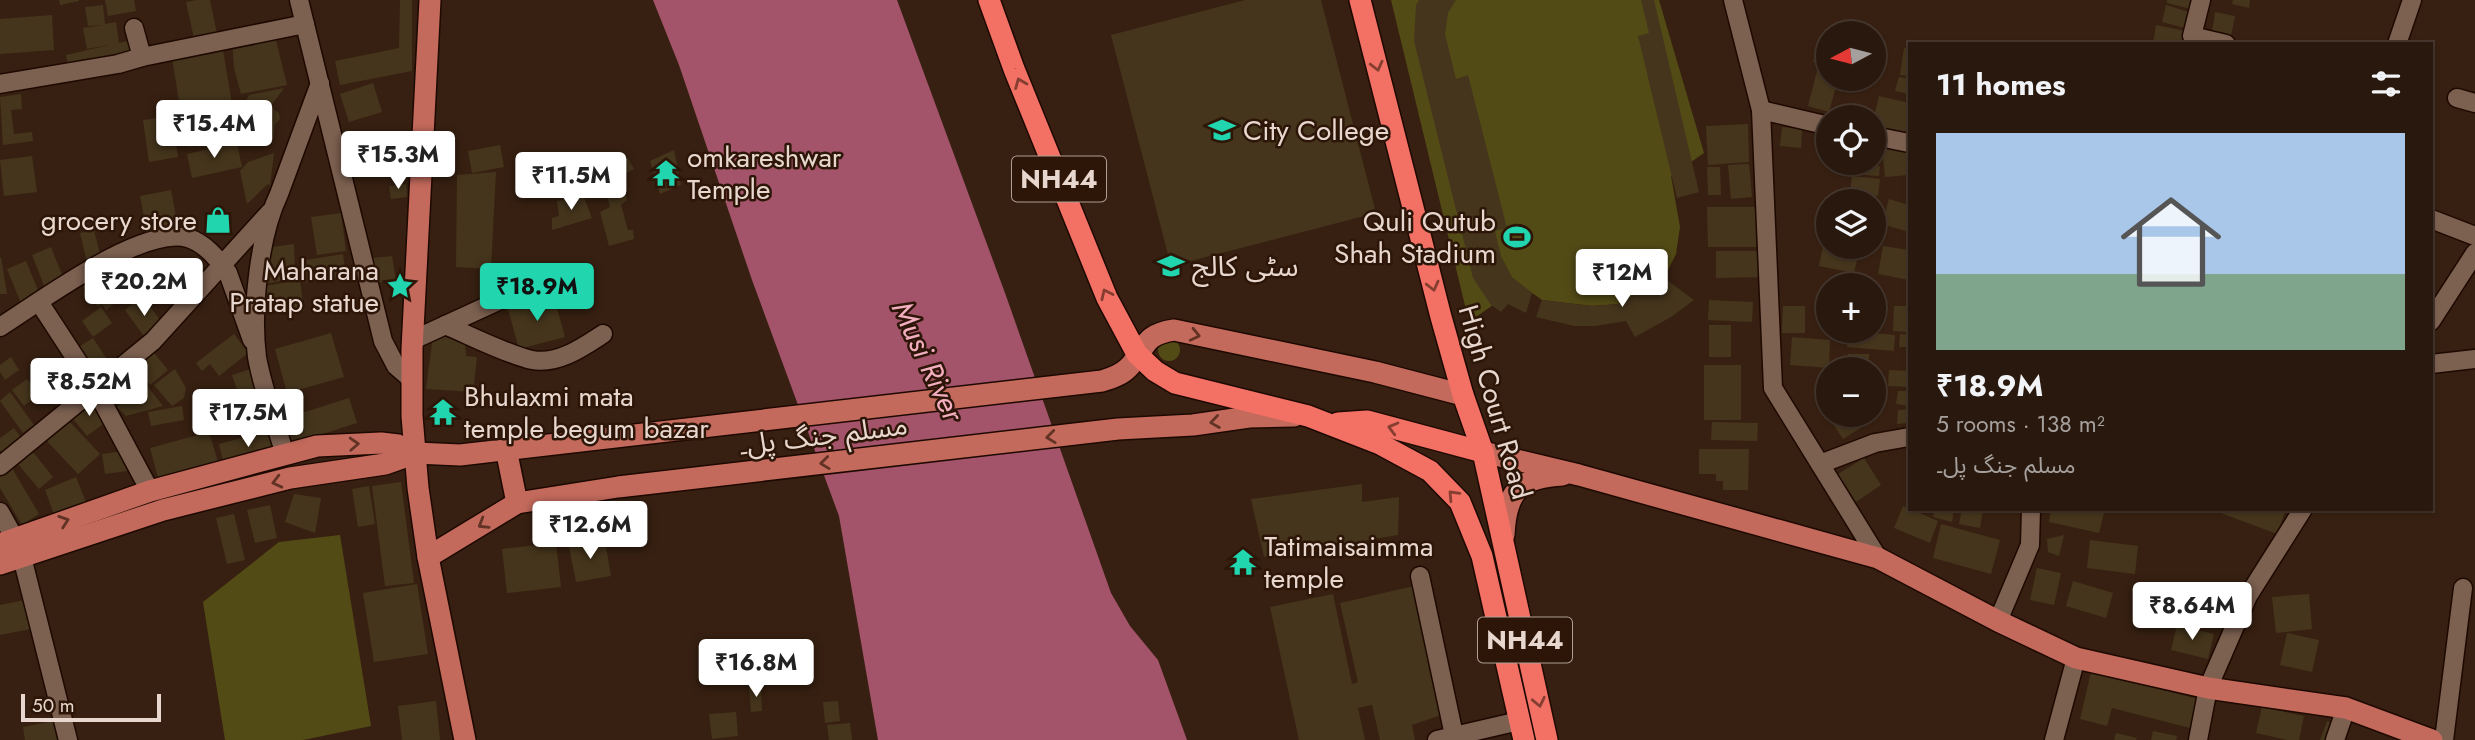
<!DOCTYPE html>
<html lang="en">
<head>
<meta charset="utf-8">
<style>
	body { margin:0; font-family:Jost,"Noto Sans Arabic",sans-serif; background:#35251b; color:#f1f3f6; height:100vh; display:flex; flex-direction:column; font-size:26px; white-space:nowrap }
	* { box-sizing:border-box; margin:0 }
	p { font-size:23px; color:#a5a09d }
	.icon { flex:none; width:38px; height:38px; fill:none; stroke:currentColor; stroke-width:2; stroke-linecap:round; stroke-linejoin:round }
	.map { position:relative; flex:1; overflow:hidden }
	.drawer { position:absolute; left:1908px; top:42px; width:525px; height:469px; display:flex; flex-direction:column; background:#29180d; border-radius:0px; box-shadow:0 2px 5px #0004,0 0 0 2px #45372e }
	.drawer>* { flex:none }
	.needle { width:46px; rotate:263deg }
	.tools { position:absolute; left:1816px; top:21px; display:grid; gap:14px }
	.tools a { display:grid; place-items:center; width:70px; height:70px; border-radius:50%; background:#29180d; box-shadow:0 2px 5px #0004,0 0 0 2px #45372e; font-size:35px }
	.scale { position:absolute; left:21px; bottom:18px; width:140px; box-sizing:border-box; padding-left:7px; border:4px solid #e8d7ce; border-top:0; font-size:19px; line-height:24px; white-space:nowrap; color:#e8d7ce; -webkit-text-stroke:5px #2d1608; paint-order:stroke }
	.price { position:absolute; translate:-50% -60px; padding:0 16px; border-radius:7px; background:#fff; color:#222; font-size:23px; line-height:46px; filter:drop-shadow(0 2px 4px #0008) }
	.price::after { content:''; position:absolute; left:50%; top:42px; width:21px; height:16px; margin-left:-10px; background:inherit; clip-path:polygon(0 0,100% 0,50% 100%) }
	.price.on { background:#21d5af; color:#111 }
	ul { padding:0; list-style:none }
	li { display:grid; align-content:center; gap:14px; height:371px; padding:0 28px }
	li span { display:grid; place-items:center; height:217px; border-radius:0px; color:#555 }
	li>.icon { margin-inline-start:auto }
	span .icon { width:126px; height:126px; fill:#fffc; stroke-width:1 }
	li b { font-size:30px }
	h2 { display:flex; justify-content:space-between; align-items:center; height:84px; padding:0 28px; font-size:30px }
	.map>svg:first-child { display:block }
</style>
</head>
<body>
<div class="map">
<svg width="2475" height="740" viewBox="0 0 2475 740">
	<rect width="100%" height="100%" fill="#372011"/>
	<g fill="#534b16">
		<path d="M1391,0H1659L1704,153L1671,176L1680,227L1676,254L1664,278L1618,304L1592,306L1542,300L1521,285L1469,322Z"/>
		<circle cx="1169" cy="350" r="11"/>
		<path d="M340,535L371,726L303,740H225L203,602L279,542Z"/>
	</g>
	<path fill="#a3536a" d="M653,0H897L1005,293L1111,593L1130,626L1158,660L1187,740H878L839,516L752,280L679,65Z"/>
	<g fill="#45351c">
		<path d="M59,0H79V1L60,5Z"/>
		<path d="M105,0H134L136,11L108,16Z"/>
		<path d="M196,0H210L218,39L195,43L186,2Z"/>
		<path d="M400,0H412V71L340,85L335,61L399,48Z"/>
		<path d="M1245,0H1321L1376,213L1171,266L1111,35Z"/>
		<path d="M1419,0H1456L1448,13L1445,34L1456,79L1468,75L1507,228L1495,231L1501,256L1512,277L1532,293L1526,313L1508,304L1501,312L1491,305L1473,278L1414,41L1416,5Z"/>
		<path d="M1641,0H1654L1699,192L1677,198L1638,36L1649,33Z"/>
		<path d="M2167,0H2193L2191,9L2167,3Z"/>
		<path d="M2233,0H2250L2249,8L2232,4Z"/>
		<path d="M103,5L105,24L116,22L119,43L132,40L135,55L69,69L66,55L109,45L87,49L83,28L102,25L88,26L85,7Z"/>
		<path d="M2166,5L2192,13L2188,29L2162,22Z"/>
		<path d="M2215,12L2235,16L2231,36L2212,33Z"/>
		<path d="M52,15L54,50L0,54V19Z"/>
		<path d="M2156,25L2186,31L2183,44H2153Z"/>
		<path d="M274,32L287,85L241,94L234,68L232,40Z"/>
		<path d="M1819,36L1829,38V66L1813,62Z"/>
		<path d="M1904,48L1909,49V76L1900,75Z"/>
		<path d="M223,50L232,104L181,113L172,58Z"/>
		<path d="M1818,67L1829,70V79H1838L1829,112L1808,106Z"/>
		<path d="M1899,77L1909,79V94L1895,91Z"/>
		<path d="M373,83L382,112L349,122L340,94Z"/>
		<path d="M284,88L273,103L267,107L269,106L279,113L280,119L275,124L273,140L253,143L244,104L249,95Z"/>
		<path d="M21,94L22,109L11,110L14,134L32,132L33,141L3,145L0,97Z"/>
		<path d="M1879,96L1909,103V138L1874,134V117Z"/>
		<path d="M232,112L238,137L189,147L183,122Z"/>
		<path d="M172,116L178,157L149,162L143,120Z"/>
		<path d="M1748,124L1749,162L1708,165L1706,126Z"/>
		<path d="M1782,127L1802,129L1801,148L1780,146Z"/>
		<path d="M1874,141L1880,142L1878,160L1874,159Z"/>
		<path d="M237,143L242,167L192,178L187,154Z"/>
		<path d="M500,145L504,167L472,173L468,151Z"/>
		<path d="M1909,146V175L1885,177L1882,149Z"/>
		<path d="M674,150L681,185L660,194L650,161Z"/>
		<path d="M274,153L270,186L268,184L247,204L240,171L248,162Z"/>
		<path d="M32,156L37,192L4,196L0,160Z"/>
		<path d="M628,158L634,169L623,175L618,163Z"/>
		<path d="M1749,164L1752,197L1731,199L1728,165Z"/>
		<path d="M1851,164L1880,166L1879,176L1850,174Z"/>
		<path d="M1707,167H1720L1721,195H1708Z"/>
		<path d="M496,172L491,269L456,267L457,175Z"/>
		<path d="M1852,176L1880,179L1878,196L1850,193Z"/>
		<path d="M622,183L627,200L621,205L628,230H633L634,239L609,246L600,212L610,207L607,196L608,187Z"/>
		<path d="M406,184L407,197L391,199L389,186Z"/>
		<path d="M171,190L179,233L148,239L140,196Z"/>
		<path d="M583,195L592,218L552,230V218L559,216L557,201Z"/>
		<path d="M1889,199L1909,205V232L1882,224Z"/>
		<path d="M1707,207H1756L1757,247H1708Z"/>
		<path d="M341,213L346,251L317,255L311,217Z"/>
		<path d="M94,230L101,258L87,262L80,233Z"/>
		<path d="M1826,231L1829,232V247H1860L1854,273L1819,266Z"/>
		<path d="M294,244L295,278L265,284L272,247Z"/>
		<path d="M1883,246L1909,250V280L1878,274Z"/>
		<path d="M51,247L64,280L45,288L32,255Z"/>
		<path d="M1716,251H1762L1763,277L1716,278Z"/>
		<path d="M343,254L346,277L302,283L300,261Z"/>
		<path d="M392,256L396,280L377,283L373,258Z"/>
		<path d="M1,257L7,294H0V258Z"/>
		<path d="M26,261L42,300L23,308L7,269Z"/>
		<path d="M163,261L182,287L160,303L141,277Z"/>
		<path d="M100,275L119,300L106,310L102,304L98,307L83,287Z"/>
		<path d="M1664,278L1694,300L1671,317L1635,337L1626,321L1595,326H1574L1536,317L1542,300L1592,306L1618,304Z"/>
		<path d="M300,280L304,311L288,315L287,306L262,312L259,287Z"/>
		<path d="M143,296L164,326L146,339L125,310Z"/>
		<path d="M1874,296L1885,298L1880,329L1874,328Z"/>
		<path d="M554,297L565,337L519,349L508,309Z"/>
		<path d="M1709,300L1753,302L1752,322L1708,320Z"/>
		<path d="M1783,306H1805V333H1782Z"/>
		<path d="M1894,306H1909V332L1893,331Z"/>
		<path d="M101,307L112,323L93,337L82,321Z"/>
		<rect x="1709" y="325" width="22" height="32"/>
		<path d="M1849,331L1895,335L1894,351L1847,347Z"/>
		<path d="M331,333L344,377L287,393L275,349Z"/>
		<path d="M234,334L248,353L219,376L210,364L202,371L196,363Z"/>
		<path d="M1900,334L1909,335V347H1899Z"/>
		<path d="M433,335L465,339L466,356L477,357L473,392L426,389Z"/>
		<path d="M1792,337L1830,340L1829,368L1790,365Z"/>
		<path d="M93,338L112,367L97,377L77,348Z"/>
		<path d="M150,348L168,370L150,385L132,363Z"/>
		<rect x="1848" y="354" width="21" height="15"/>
		<path d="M11,357L19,370L5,380L0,372V365Z"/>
		<rect x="1704" y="365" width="37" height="55"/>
		<path d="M175,369L186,388L184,398L172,406L154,385Z"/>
		<path d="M251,369L268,423L250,429L232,375Z"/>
		<path d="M123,370L135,385L114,403L102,388Z"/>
		<path d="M1889,370L1909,371V387L1888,386Z"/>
		<path d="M65,378L79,397L63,409L49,390Z"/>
		<path d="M27,379L39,394L24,406L12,390Z"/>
		<path d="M145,383L163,406L126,416L117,407Z"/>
		<path d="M1898,391H1909V406L1896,404Z"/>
		<path d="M10,392L34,425L23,433L0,401Z"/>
		<path d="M349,398L357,423L291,444L283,419Z"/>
		<path d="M90,400L107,421L87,436L70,415Z"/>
		<path d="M182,406L184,420L151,426L148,412Z"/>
		<path d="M1909,409V423L1897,424L1898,410Z"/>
		<path d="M1827,415H1869L1873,420L1843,439Z"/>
		<path d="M67,419L100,454L78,474L46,440Z"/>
		<path d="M1712,422L1758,423L1757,441L1711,440Z"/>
		<path d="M14,428L25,443L6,458L0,450V438Z"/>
		<path d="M271,430L278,453L225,468L219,444Z"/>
		<path d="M209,432L218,462L158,478L150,448Z"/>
		<path d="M1699,449H1749L1748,490H1723V481H1716V474H1699Z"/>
		<path d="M124,451L127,471L105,474L102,454Z"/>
		<path d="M33,452L53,477L39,489L18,464Z"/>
		<path d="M1864,458L1881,485L1856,502L1838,474Z"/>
		<path d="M12,468L39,514L22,525L0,488V476Z"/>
		<path d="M76,477L89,510L57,522L45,490Z"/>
		<path d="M401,482L414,583L385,586L372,486Z"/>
		<path d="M1362,484V502L1399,497L1398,535L1264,557L1251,499Z"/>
		<path d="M369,486L375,524L358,527L352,489Z"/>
		<path d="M294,494L321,498L315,533L285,522Z"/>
		<path d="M270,505L277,538L255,543L247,510Z"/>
		<path d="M1903,506L1938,521L1930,543L1894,528Z"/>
		<path d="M1935,509H1954L1952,522L1933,517Z"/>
		<path d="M1962,509H1983L1980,528L1959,524Z"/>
		<path d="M2051,509H2105L2099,533L2049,522Z"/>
		<path d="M2210,509H2286L2277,534Z"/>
		<path d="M234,514L245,560L227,564L216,518Z"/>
		<path d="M1941,524L2000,540L1991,574L1933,558Z"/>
		<path d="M2064,535L2059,556L2048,552L2047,539Z"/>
		<path d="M2090,540L2138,546L2135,574L2087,568Z"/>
		<path d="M605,541L611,576L576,582L569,547Z"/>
		<path d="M556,543L561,587L507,593L502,549Z"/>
		<path d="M2037,568L2061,573L2054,605L2030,600Z"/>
		<path d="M2073,581L2113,593L2106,618L2066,606Z"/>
		<path d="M417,584L428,654L374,662L363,593Z"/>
		<path d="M1414,586L1444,714L1412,725L1415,740H1380L1372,705L1358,708L1365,740H1299L1270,607L1333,594L1352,684L1358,682L1340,603Z"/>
		<path d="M2309,594L2312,629L2276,633L2272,597Z"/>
		<path d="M25,600L31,629L0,635V605Z"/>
		<path d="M2177,625L2214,634L2208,659L2171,650Z"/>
		<path d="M2287,633L2319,640L2312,672L2280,665Z"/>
		<path d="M2091,672L2198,699L2190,728L2112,708L2107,726L2080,719Z"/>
		<path d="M761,686L762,711L751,712L749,687Z"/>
		<path d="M436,701L440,740H402L398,706Z"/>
		<path d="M838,701L840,721L825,723L823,702Z"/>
		<path d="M2262,707L2304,716L2299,740H2287L2256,733Z"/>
		<path d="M736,712L738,736L712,739L709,714Z"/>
		<path d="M54,721L57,740H25L23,727Z"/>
		<path d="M2327,721L2339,726L2334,740H2320Z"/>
		<path d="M850,723L852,740H829L827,725Z"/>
		<path d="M2153,731L2177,736L2176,740H2151Z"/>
		<path d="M2116,733L2137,738L2136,740H2114Z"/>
	</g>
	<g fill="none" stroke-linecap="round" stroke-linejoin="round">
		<defs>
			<g id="minor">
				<path d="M299,0L383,341L396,366L411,379"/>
				<path d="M1733,0L1761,110L1773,388L1878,558"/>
				<path d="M2201,0L2192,36L2226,44"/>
				<path d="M134,28L142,57"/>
				<path d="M2397,44L2412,0"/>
				<path d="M0,84L118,64L142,57L305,24"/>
				<path d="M2457,98L2475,103"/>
				<path d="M1761,110L1829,126"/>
				<path d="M1874,136L1909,143"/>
				<path d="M2431,219L2475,236"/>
				<path d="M39,302L95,388L150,491"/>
				<path d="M2431,321L2475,253"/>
				<path d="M445,325C469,335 508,355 532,360C558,365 583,347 603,334"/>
				<path d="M0,327C40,302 142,225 188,238C205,243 218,259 228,273L252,340"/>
				<path d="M413,340L522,290"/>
				<path d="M2431,364L2475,359"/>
				<path d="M285,455C276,424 262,387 257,357C251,310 259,236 279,194L320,83"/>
				<path d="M1820,464L1875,443L1909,437"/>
				<path d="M0,466L153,341L270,212"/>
				<path d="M0,512L15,539"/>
				<path d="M22,557L68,740"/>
				<path d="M1420,576L1455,740"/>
				<path d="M1998,621L2030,545L2031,509"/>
				<path d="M1437,740L1519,721"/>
				<path d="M2054,740L2076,658"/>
				<path d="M2198,740L2208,688L2248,596L2303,509"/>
				<path d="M2335,740L2346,708"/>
				<path d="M2444,740L2463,588"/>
			</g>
			<g id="major">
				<path d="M430,0L412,349V416L418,488L428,557L465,740"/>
				<path d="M506,449L517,503"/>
				<path d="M1483,452L1579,475L1878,558L1998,621L2076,658L2208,688L2346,708L2432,740"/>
				<path d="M1504,535C1506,492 1519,477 1563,475"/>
				<path d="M0,544L150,491L317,446L381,443L398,445L416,453L460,455L1102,381C1112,378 1121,375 1128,368C1147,349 1141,335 1174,330L1375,372L1463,395"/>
				<path d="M428,557L517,503L618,487L1118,429L1193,425L1249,417L1294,416"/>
				<path d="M0,564L163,510L290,478L385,464L416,453"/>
			</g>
			<g id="highway">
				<path d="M989,0L1014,69L1107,298L1137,354L1155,371L1175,383L1308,416L1380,444L1430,471L1460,502L1482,556L1524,740"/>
				<path d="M1360,0L1441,317L1463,395L1483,452L1547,740"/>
				<path d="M1338,423L1367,421L1483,452"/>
			</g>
		</defs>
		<use href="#minor" stroke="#1e0900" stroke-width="21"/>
		<use href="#major" stroke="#1e0900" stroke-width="24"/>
		<use href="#highway" stroke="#1e0900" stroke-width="24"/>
		<use href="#minor" stroke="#7c6050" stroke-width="18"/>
		<use href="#major" stroke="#c36a5c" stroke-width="21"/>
		<use href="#highway" stroke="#f27064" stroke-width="21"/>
	</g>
	<defs><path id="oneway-chevron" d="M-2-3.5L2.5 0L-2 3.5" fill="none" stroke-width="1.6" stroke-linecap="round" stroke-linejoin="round" transform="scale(1.75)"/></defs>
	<g stroke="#863e31">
		<use href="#oneway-chevron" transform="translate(1377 66) rotate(76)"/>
		<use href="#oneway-chevron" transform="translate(1020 83) rotate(-112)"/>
		<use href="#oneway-chevron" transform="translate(1433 286) rotate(76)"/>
		<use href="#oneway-chevron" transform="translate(1106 294) rotate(-115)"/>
		<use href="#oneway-chevron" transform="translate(1393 428) rotate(-165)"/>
		<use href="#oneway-chevron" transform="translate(1453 495) rotate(-133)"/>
		<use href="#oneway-chevron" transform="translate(1539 702) rotate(78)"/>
	</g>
	<g stroke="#623325">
		<use href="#oneway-chevron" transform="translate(1195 335) rotate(13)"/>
		<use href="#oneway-chevron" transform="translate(1215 422) rotate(172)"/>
		<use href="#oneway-chevron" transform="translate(1051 437) rotate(173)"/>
		<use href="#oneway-chevron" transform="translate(354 444) rotate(-3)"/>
		<use href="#oneway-chevron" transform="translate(825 463) rotate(173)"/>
		<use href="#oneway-chevron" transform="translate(277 482) rotate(166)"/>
		<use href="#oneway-chevron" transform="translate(64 521) rotate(-19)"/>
		<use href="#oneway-chevron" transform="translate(483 524) rotate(149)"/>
	</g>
	<defs>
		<symbol id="university-bare" viewBox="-9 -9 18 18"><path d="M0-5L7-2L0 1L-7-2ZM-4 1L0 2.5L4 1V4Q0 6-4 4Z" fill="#21d5af" stroke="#2d1608" stroke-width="2.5" paint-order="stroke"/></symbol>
		<symbol id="temple-bare" viewBox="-9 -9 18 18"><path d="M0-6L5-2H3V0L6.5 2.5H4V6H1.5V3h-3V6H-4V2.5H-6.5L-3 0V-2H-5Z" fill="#21d5af" stroke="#2d1608" stroke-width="2.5" paint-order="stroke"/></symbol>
		<symbol id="shop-bare" viewBox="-9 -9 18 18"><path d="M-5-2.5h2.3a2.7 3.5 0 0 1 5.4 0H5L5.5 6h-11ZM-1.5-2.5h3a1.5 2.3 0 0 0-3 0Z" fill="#21d5af" stroke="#2d1608" stroke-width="2.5" paint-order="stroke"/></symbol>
		<symbol id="stadium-bare" viewBox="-9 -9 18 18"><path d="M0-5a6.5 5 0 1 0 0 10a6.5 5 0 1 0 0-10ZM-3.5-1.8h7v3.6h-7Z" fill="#21d5af" stroke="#2d1608" stroke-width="2.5" paint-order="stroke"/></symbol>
		<symbol id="sight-bare" viewBox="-9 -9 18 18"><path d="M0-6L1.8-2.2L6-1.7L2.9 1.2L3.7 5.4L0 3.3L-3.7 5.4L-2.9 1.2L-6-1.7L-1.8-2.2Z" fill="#21d5af" stroke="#2d1608" stroke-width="2.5" paint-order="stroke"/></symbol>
	</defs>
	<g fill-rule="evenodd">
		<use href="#university-bare" x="1203" y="111" width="38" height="38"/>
		<use href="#temple-bare" x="647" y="154" width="38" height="38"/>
		<use href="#shop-bare" x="199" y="201" width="38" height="38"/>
		<use href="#stadium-bare" x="1498" y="218" width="38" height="38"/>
		<use href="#university-bare" x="1152" y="247" width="38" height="38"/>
		<use href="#sight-bare" x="381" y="267" width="38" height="38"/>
		<use href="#temple-bare" x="424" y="393" width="38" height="38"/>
		<use href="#temple-bare" x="1224" y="543" width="38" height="38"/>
	</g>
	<g text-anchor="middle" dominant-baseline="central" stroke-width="5" stroke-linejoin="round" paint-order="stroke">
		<g fill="#2d1608" stroke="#b09d93" stroke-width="2">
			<rect x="1012" y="156.5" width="94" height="45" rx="5"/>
			<rect x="1478" y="617.5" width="94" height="45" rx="5"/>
		</g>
		<g font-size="26" font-weight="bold" fill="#e8d7ce">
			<text x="1059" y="179">NH44</text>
			<text x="1525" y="640">NH44</text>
		</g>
		<g font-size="28" fill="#e8d7ce" stroke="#2d1608" text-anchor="start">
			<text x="1243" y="130">City College</text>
			<text x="687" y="157">omkareshwar<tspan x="687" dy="32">Temple</tspan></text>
			<text x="197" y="220" text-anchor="end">grocery store</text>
			<text x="1496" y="221" text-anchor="end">Quli Qutub<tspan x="1496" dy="32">Shah Stadium</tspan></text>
			<text x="1192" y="266">سٹی کالج</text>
			<text x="379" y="270" text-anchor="end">Maharana<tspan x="379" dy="32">Pratap statue</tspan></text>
			<text x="464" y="396">Bhulaxmi mata<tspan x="464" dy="32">temple begum bazar</tspan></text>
			<text x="1264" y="546">Tatimaisaimma<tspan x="1264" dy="32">temple</tspan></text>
		</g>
		<g font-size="28" fill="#e8d7ce" stroke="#2d1608">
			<text transform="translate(1495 402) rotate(74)">High Court Road</text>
			<text transform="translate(823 435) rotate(-7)">مسلم جنگ پل۔</text>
		</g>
		<g font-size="30" font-style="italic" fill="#f3afbf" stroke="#2d1608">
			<text transform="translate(928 361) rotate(65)">Musi River</text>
		</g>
	</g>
</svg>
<div class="tools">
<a><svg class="needle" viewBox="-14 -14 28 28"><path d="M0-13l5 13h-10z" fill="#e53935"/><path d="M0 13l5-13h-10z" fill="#a5a09d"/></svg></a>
<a><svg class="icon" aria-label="locate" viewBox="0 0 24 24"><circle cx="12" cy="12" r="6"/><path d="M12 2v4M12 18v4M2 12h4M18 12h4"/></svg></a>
<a><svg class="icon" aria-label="layers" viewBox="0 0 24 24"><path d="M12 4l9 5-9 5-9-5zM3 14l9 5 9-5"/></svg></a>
<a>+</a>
<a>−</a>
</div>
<div class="scale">50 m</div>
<b class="price" style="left:214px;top:160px">₹15.4M</b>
<b class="price" style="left:398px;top:191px">₹15.3M</b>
<b class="price" style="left:571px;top:212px">₹11.5M</b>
<b class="price" style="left:1622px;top:309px">₹12M</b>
<b class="price" style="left:144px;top:318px">₹20.2M</b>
<b class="price on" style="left:537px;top:323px">₹18.9M</b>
<b class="price" style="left:89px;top:418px">₹8.52M</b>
<b class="price" style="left:248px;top:449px">₹17.5M</b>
<b class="price" style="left:590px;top:561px">₹12.6M</b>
<b class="price" style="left:2192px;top:642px">₹8.64M</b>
<b class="price" style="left:756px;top:699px">₹16.8M</b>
<section class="drawer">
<h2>11 homes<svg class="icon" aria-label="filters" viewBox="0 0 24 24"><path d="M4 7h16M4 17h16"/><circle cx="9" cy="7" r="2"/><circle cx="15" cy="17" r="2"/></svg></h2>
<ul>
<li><span style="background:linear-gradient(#a9c7e8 65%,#7fa58c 0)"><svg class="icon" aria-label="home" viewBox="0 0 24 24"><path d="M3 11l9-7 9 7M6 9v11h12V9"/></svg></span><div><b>₹18.9M</b><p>5 rooms · 138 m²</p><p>مسلم جنگ پل۔</p></div></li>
</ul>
</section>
</div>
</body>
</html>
